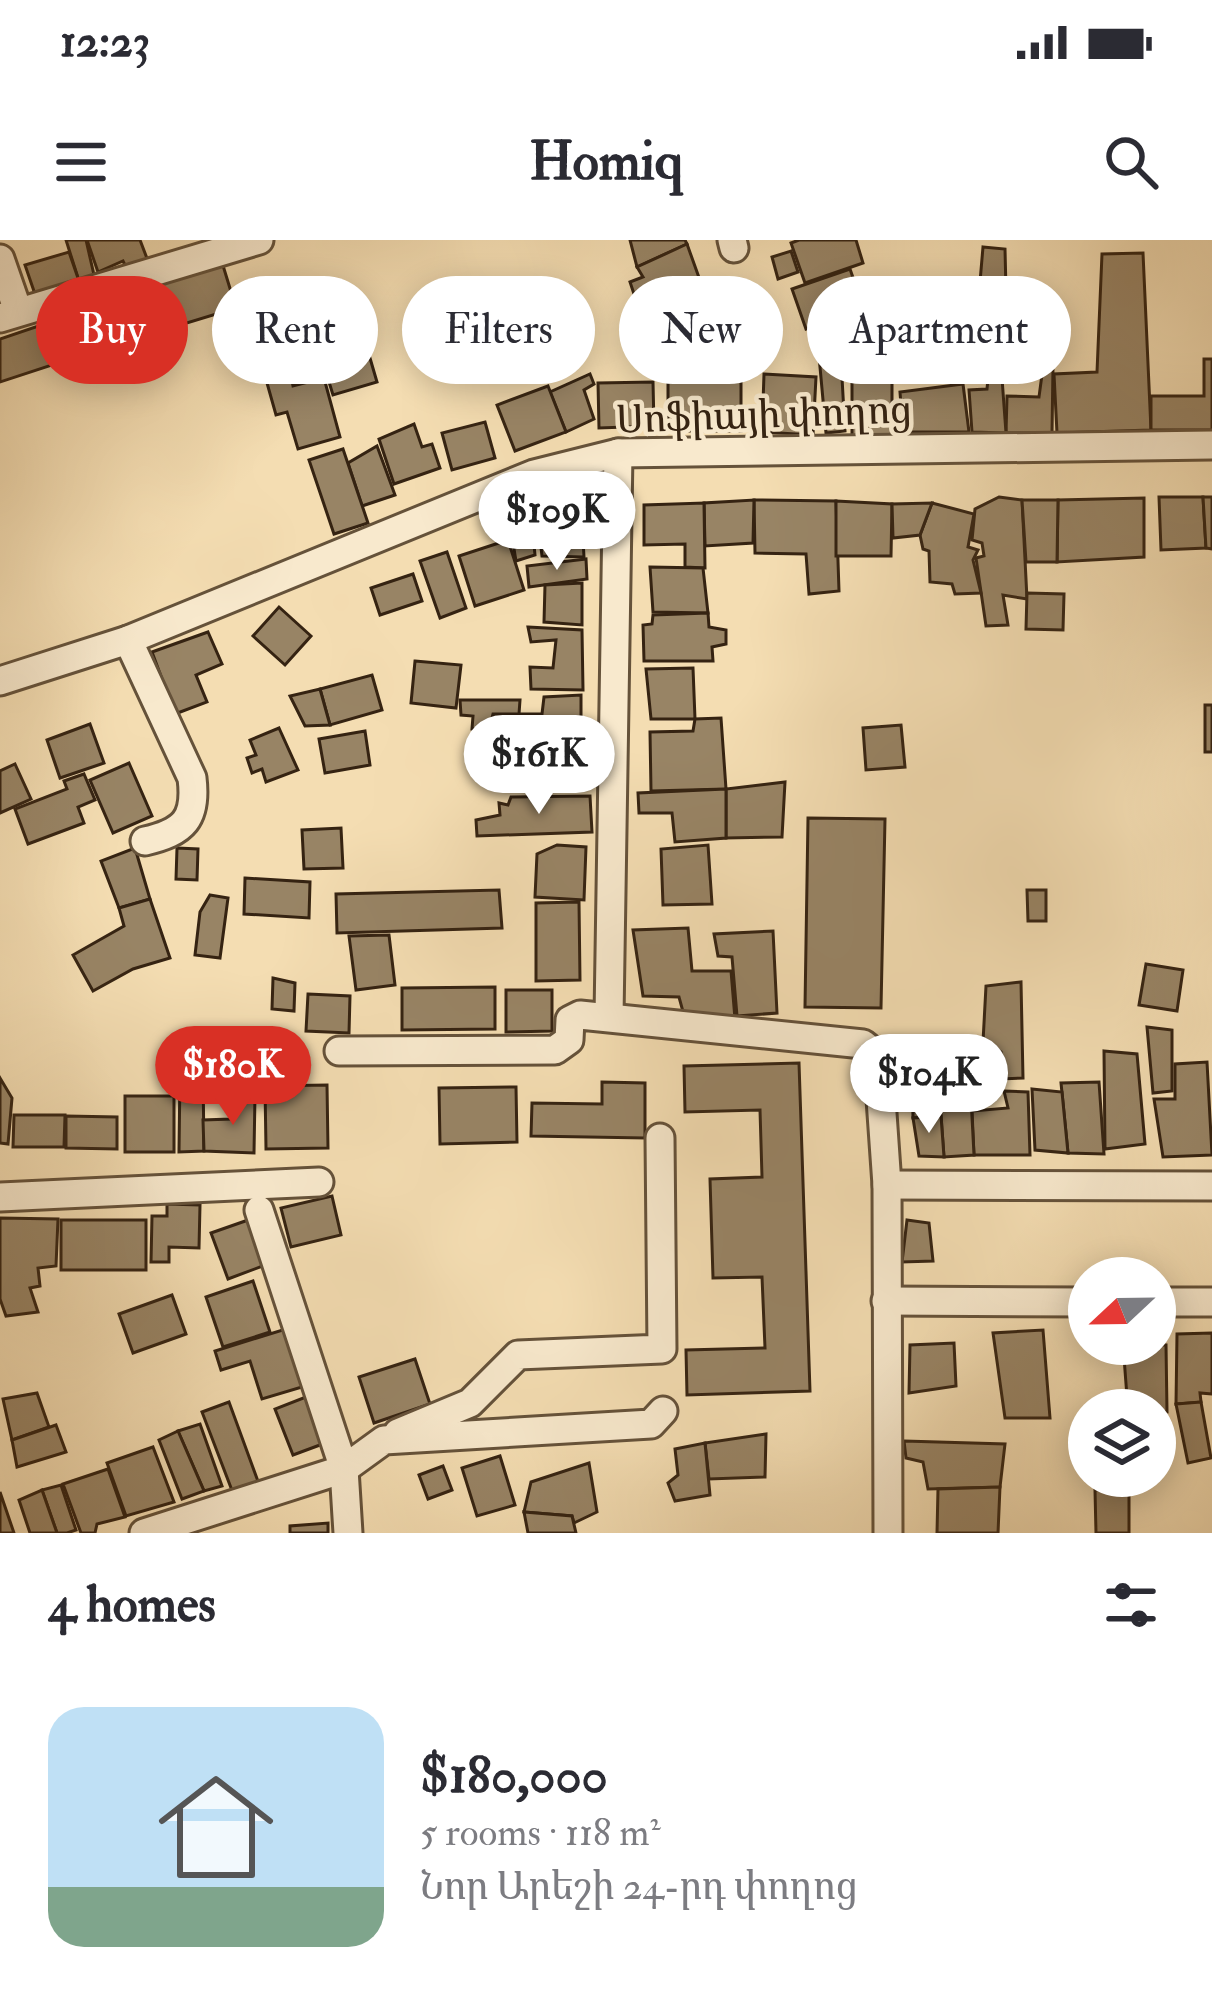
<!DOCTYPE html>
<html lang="en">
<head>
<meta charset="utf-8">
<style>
	body { margin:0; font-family:"IM FELL Double Pica","Noto Serif Armenian",serif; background:#f7f7f7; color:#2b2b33; height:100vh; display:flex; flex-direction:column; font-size:45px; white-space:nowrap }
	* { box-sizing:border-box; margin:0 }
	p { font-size:39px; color:#7c7c81 }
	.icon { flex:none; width:66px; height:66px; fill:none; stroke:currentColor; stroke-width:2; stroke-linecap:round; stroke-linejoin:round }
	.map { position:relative; height:1293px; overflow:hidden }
	.side { display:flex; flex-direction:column; background:#fff; flex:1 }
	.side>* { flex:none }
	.guide { position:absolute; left:36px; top:36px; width:1140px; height:108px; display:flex; gap:24px }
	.needle { width:78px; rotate:248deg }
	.buttons { position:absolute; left:1068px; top:1017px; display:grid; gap:24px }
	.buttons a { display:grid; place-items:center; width:108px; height:108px; border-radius:50%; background:#fff; box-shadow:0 6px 30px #0003; font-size:60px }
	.price { position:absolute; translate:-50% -102px; padding:0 27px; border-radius:42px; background:#fff; color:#222; font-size:39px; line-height:78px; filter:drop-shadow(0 3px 6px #0008) }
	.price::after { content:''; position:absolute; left:50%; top:72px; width:36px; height:27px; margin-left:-18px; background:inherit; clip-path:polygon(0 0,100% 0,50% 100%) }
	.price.selected { background:#d93025; color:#fff }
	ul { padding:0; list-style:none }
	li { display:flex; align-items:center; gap:36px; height:300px; padding:0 48px }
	li span { display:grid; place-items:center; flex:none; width:336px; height:240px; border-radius:36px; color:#555 }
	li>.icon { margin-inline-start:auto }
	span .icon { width:144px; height:144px; fill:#fffc; stroke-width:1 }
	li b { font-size:51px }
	h2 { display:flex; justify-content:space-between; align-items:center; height:144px; padding:0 48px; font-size:51px }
	.pill { padding:0 42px; border-radius:54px; background:#fff; box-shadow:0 6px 30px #0003; font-size:42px; line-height:108px }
	.pill.selected { background:#d93025; color:#fff }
	.status { display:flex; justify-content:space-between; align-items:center; height:84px; padding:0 60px; background:#fff; direction:ltr }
	.status svg { height:33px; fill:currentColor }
	header { display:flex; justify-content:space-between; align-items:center; height:156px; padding:0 48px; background:#fff; font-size:54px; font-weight:700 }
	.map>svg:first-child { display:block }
</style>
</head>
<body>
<div class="status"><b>12:23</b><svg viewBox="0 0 49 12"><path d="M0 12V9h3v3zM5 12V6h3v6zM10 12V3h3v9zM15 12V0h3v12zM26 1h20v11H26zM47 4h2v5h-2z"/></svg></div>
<header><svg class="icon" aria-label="menu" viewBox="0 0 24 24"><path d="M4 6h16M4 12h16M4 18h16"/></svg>Homiq<svg class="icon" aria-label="search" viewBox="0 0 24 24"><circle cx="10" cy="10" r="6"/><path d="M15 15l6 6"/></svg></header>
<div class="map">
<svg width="1212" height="1293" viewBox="0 0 1212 1293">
	<rect width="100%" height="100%" fill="#f4ddb2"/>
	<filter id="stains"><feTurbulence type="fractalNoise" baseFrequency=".00167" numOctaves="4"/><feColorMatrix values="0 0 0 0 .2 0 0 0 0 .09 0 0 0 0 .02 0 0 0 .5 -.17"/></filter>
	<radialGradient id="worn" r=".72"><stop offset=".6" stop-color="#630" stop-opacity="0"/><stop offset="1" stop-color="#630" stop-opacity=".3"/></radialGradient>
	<g fill="#988465" stroke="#352312" stroke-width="3">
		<path d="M66,0H86L94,35L79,41Z"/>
		<path d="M87,0H140L148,21L126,27L123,21L98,32Z"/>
		<path d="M630,0H685L687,4L637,27Z"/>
		<path d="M799,0H856L863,23L805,43L791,3Z"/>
		<path d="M687,4L702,46L660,63L654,54L635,57L630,42L643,37L637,27Z"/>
		<path d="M983,7L1005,9L1007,92L978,97L981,115L960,116L955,41L980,42Z"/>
		<path d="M791,11L798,32L778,39L772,17Z"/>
		<path d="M69,12L79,41L36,57L25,25Z"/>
		<path d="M1143,13L1151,190L1057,193L1054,134L1097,132L1102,14Z"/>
		<path d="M221,19L236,68L128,101L113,52Z"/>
		<path d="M850,29L864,69L806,89L792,49Z"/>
		<path d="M702,46L721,81L664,98L660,63Z"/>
		<path d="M112,61L125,101L0,142V99Z"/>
		<path d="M365,101L377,142L333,155L321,116Z"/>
		<path d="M819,116L841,120L845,191L826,193Z"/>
		<path d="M1204,119H1212V190H1151V156H1204Z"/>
		<path d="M1043,127H1053L1052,193H1006L1007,156L1039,157Z"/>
		<rect x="852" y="128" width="40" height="69"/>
		<path d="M590,134L594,144L584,150L594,179L566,192L550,152Z"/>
		<path d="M764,134L816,137L813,195L762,192Z"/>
		<path d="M291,136L293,146L324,138L340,197L298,209L287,172L276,175L267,143Z"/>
		<path d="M1002,138L1006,193L972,192L969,150L987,149L988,139Z"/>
		<path d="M668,140L741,141V191H668Z"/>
		<path d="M653,142L654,186L599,188L598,143Z"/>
		<path d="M963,144L969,192H903L900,152Z"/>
		<path d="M548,146L566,192L515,211L497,165Z"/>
		<path d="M485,182L495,218L452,230L442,193Z"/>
		<path d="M414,184L422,207L432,204L440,228L394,244L379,199Z"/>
		<path d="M377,206L395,255L362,266L348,223Z"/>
		<path d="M343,209L368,283L334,294L309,220Z"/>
		<path d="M999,257L1022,260L1027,359L1003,355L1008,385L986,386L976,318L984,316L982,303L972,300L975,269Z"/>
		<path d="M1159,257H1203L1206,308L1161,310Z"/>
		<path d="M1203,257H1212V309L1206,308Z"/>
		<path d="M1144,258V317L1057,322L1058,260Z"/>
		<path d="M754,260L836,261L839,351L809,354L806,314L755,313Z"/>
		<path d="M754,260L753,303L705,306L704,263Z"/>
		<path d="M1022,260H1058L1057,322H1026Z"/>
		<path d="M836,261L892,264L891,316H836Z"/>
		<path d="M581,263L584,317L542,316L536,265Z"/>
		<path d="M704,263L705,328L685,327V304L644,305V265Z"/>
		<path d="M932,263L974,274L968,307L978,310L973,320L981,353L955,354L952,344L930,342L929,311L923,309L920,295Z"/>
		<path d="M932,263L920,295L893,298L892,264Z"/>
		<path d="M531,274L535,315L516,321L509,279Z"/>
		<path d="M508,300L524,350L475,366L459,316Z"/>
		<path d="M447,312L466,368L440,378L420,321Z"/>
		<path d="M586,319L587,339L529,347L527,326Z"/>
		<path d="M650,327L703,328L708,373L653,372Z"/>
		<path d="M413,334L422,361L380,375L371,348Z"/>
		<path d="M582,343V385L544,382L545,345Z"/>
		<path d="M1027,353L1064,354L1063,390L1026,389Z"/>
		<path d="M279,367L311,396L285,425L253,396Z"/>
		<path d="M708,373L709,387L726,390V404L712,407L713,421H644L643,385L652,384L653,375Z"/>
		<path d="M528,387L582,390L583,450L531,449L530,427L553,428L556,400L531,402Z"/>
		<path d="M208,392L222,424L196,435L207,462L175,474L152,412Z"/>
		<path d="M415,421L461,425L456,468L411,463Z"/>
		<path d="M693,428L695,479H651L646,429Z"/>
		<path d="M372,435L382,470L330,485L320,449Z"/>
		<path d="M320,449L330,485L305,486L290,456Z"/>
		<path d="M581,455V499L492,498L493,474H542L544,457Z"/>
		<path d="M460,460H520L519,474H493L489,489H472L473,476L461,475Z"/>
		<rect x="1205" y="465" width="7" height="47"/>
		<path d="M721,478L726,549L651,551L650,492L693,491L695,479Z"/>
		<path d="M90,484L104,523L60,538L47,500Z"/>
		<path d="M901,485L905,527L866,530L863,488Z"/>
		<path d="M279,488L298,530L266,542L262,529L252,533L247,518L256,515L250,500Z"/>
		<path d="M365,491L370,525L325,533L319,499Z"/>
		<path d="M129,523L152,576L113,593L90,540Z"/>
		<path d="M15,524L31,559L0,573V531Z"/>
		<path d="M84,534L95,560L78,567L84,583L28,604L15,569L67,549L64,541Z"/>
		<path d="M785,542L782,597L726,598V549Z"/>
		<path d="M726,549V598L675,602L672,573H639L638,553Z"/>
		<path d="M590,556L592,592L477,596L476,580L500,575L499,563L508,565L511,557Z"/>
		<path d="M808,578L885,579L881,768L805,767Z"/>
		<path d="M341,588L343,628L304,629L302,590Z"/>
		<path d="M557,605L586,607L584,660L535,657L537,614Z"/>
		<path d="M708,605L712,664L663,665L661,609Z"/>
		<path d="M135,608L150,659L119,668L101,621Z"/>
		<path d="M177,608L198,609L197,640L176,639Z"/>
		<path d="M245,638L310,642L309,678L244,674Z"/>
		<path d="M499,650L502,688L337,693L336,654Z"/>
		<path d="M1027,650H1046V681H1028Z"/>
		<path d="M210,655L228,658L220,718L195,715L200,672Z"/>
		<path d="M150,659L170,718L133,729L93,751L73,715L124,686L119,668Z"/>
		<path d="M579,662L580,740L536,741V663Z"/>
		<path d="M688,688L692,731H731L735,779H685L679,757L643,756L633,690Z"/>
		<path d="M773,691L777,773L737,776L732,717L718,716L714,694Z"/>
		<path d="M389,695L395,745L356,750L349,696Z"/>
		<path d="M1146,724L1183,730L1177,771L1139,765Z"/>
		<path d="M273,738L295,743L294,771L272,769Z"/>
		<path d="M1021,742L1023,838L1001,839V812L983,802L986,746Z"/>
		<path d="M495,747V789L402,790V748Z"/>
		<path d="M506,750H552V791L506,792Z"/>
		<path d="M308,754L350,756L349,793L306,791Z"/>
		<path d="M1147,787L1172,790V851L1153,853Z"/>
		<path d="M939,808L948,860L940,861L941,876L913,878L912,809Z"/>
		<path d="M1104,811L1137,814L1145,904L1105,909Z"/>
		<path d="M1207,822L1212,915L1163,917L1154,859H1175V824Z"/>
		<path d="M799,823L810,1151L687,1155L686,1110L765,1108L762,1037L713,1038L710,939L762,937L760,870L685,872L684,826Z"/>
		<path d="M180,833H203L204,911L179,912Z"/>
		<path d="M0,838L12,858L8,904L0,903Z"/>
		<path d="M602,842L645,843V898L531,896L532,863L602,864Z"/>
		<path d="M1099,842L1104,914L1068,913L1061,843Z"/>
		<path d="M327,845L328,908L266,909L265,846Z"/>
		<path d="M516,847L517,902L440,904L439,848Z"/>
		<path d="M1032,849L1062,852L1068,913L1035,910Z"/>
		<path d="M1004,851L1028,852L1030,915H974L972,871L1008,868Z"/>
		<path d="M232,855H255L254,913L204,911L203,880L231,879Z"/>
		<rect x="125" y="856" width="49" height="56"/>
		<path d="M971,858L974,915L944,917L940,861Z"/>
		<path d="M14,875H65L64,907H13Z"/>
		<path d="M66,876L117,877V909L66,908Z"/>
		<path d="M941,876L944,917L919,916L913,878Z"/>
		<path d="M332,956L341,995L291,1007L281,968Z"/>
		<path d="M167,964L200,965L199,1008L169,1007V1022H151L152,976H167Z"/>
		<path d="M0,978L58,979L56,1026L38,1028L40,1046L30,1048L38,1072L6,1076L0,1059Z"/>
		<path d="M251,979L268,1024L228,1039L211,993Z"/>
		<rect x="61" y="980" width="85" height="50"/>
		<path d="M907,980L929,983L933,1021L902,1022Z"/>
		<path d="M253,1041L270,1092L223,1107L206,1057Z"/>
		<path d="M172,1055L186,1094L133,1113L119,1074Z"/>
		<path d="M289,1088L312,1144L262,1159L250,1121L221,1130L215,1111Z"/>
		<path d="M1043,1090L1050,1178H1005L993,1093Z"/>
		<path d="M1212,1093V1154L1200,1153L1201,1162L1176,1164L1177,1094Z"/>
		<path d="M954,1103L956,1146L909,1153L910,1105Z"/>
		<path d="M1123,1104L1166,1105L1167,1172L1128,1170Z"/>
		<path d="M415,1119L430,1164L374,1183L359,1137Z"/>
		<path d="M37,1153L49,1187L12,1200L3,1159Z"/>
		<path d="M311,1155L328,1202L293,1215L275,1169Z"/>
		<path d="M229,1162L259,1244L233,1253L202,1172Z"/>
		<path d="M1201,1162L1211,1218L1188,1223L1176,1164Z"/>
		<path d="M200,1184L222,1246L204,1251L178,1191Z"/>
		<path d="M56,1185L66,1212L17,1227L12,1200Z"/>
		<path d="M178,1191L204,1251L182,1259L159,1200Z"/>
		<path d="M766,1194L765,1237L709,1239L705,1203Z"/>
		<path d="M904,1201L1005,1204L1000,1247L928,1249L923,1222L906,1218Z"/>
		<path d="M705,1203L710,1255L675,1261L668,1243L678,1235L675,1209Z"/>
		<path d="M153,1207L174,1262L126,1276L107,1223Z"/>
		<path d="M500,1216L515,1265L477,1276L462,1228Z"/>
		<path d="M589,1223L597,1272L574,1283L572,1276L524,1272L531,1242Z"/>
		<path d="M443,1226L452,1250L428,1259L419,1235Z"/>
		<path d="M108,1229L125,1277L97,1284L95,1293H81L63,1244Z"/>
		<path d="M61,1245L76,1290L67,1293H57L42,1250Z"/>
		<path d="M1000,1247L998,1293H937L938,1249Z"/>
		<path d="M1129,1249V1293H1096L1095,1250Z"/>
		<path d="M42,1250L57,1293H30L19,1260Z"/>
		<path d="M0,1252L14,1293H0Z"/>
		<path d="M524,1272L572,1276L576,1293H528Z"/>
		<path d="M328,1283V1293H290V1286Z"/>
	</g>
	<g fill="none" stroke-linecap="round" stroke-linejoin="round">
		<defs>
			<g id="minor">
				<path d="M732,0L734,8"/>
				<path d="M0,19L18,71"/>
				<path d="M0,78L259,0"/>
				<path d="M128,400L192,538C197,579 184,592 145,601"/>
				<path d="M0,441L128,400L534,234L618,213L1212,205"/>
				<path d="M609,777L618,213"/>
				<path d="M339,811L555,810L569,800L570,780L580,775L863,804L878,816L887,945L888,1293"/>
				<path d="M887,945L1212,946"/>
				<path d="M0,957L319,942"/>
				<path d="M259,970L344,1229L348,1293"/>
				<path d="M886,1061L1089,1062"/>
				<path d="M1155,1062H1212"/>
				<path d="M398,1193L470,1163L518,1115L662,1109L660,898"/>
				<path d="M144,1293L344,1229L384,1200L651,1184L663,1171"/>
			</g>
		</defs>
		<use href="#minor" stroke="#65523a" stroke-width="33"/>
		<use href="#minor" stroke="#f8e9cd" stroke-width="27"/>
	</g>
	<g text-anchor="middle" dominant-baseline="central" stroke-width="9" stroke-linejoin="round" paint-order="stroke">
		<g font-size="39" fill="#352312" stroke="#f8e9cd">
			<text transform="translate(764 175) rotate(-2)">Սոֆիայի փողոց</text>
		</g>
	</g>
	<rect width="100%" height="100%" filter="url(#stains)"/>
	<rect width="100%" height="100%" fill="url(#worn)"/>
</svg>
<div class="buttons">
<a><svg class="needle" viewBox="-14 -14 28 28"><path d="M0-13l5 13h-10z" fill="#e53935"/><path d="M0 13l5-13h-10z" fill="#7c7c81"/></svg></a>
<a><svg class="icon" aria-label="layers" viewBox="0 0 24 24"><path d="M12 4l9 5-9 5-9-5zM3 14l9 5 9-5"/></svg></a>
</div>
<b class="price" style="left:557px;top:333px">$109K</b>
<b class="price" style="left:539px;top:577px">$161K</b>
<b class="price selected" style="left:233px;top:888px">$180K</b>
<b class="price" style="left:929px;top:896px">$104K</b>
<div class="guide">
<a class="pill selected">Buy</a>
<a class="pill">Rent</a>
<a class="pill">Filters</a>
<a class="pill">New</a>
<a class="pill">Apartment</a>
</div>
</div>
<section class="side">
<h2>4 homes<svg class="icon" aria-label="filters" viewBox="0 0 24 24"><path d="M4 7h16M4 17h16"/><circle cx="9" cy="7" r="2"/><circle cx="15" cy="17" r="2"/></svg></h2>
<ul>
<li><span style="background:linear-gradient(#bfe0f5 75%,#7fa58c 0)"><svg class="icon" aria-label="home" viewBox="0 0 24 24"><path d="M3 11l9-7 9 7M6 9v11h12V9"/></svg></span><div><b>$180,000</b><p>5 rooms · 118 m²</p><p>Նոր Արեշի 24-րդ փողոց</p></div></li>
</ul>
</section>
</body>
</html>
